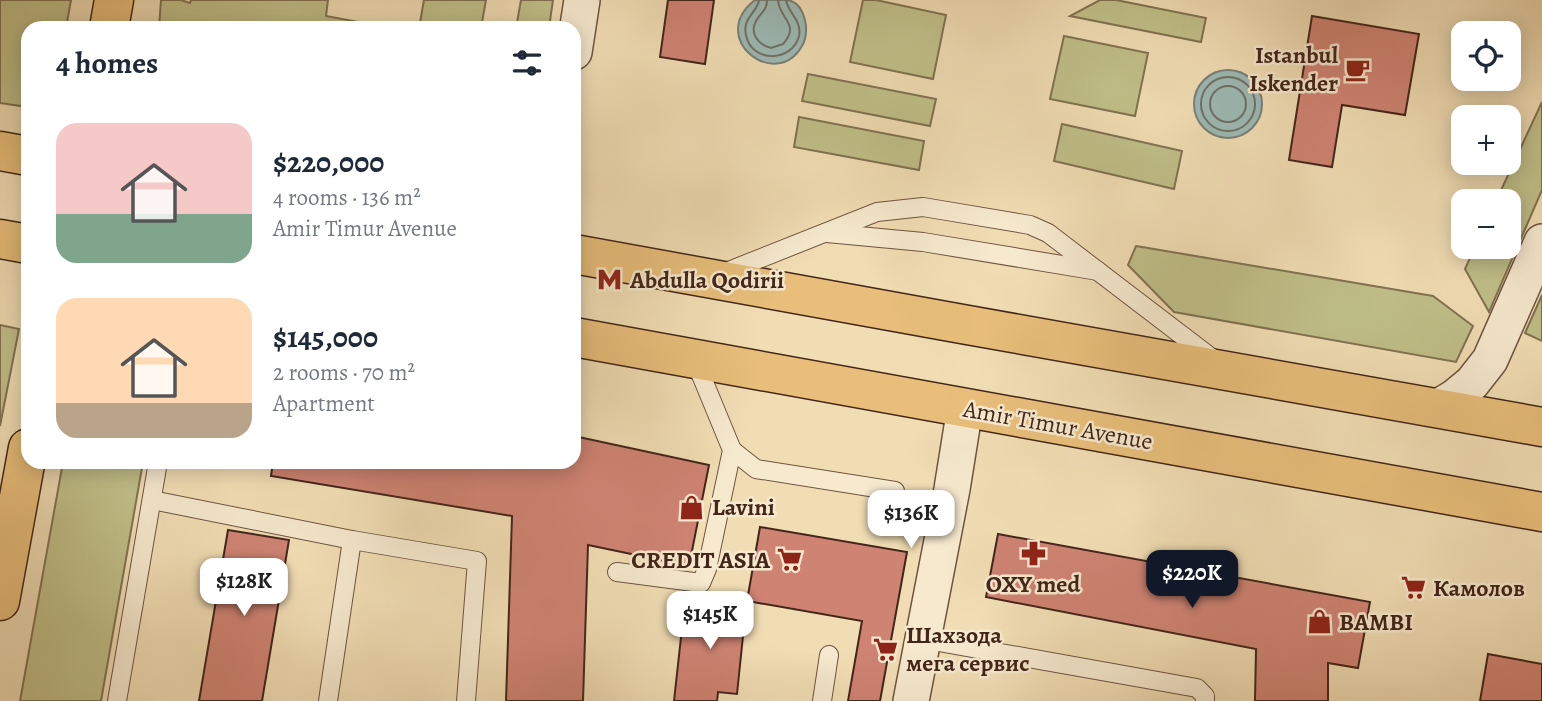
<!DOCTYPE html>
<html lang="en">
<head>
<meta charset="utf-8">
<style>
	body { margin:0; font-family:Alegreya,serif; background:#f2f2f3; color:#1f2937; height:100vh; display:flex; flex-direction:column; font-size:26px; white-space:nowrap }
	* { box-sizing:border-box; margin:0 }
	p { font-size:23px; color:#747a83 }
	.icon { flex:none; width:38px; height:38px; fill:none; stroke:currentColor; stroke-width:2; stroke-linecap:round; stroke-linejoin:round }
	.map { position:relative; flex:1; overflow:hidden }
	.sheet { position:absolute; left:21px; top:21px; width:560px; height:448px; display:flex; flex-direction:column; background:#fff; border-radius:21px; box-shadow:0 4px 18px #0003 }
	.sheet>* { flex:none }
	.buttons { position:absolute; left:1451px; top:21px; display:grid; gap:14px }
	.buttons a { display:grid; place-items:center; width:70px; height:70px; border-radius:14px; background:#fff; box-shadow:0 4px 18px #0003; font-size:35px }
	.price { position:absolute; translate:-50% -60px; padding:0 16px; border-radius:14px; background:#fff; color:#222; font-size:23px; line-height:46px; filter:drop-shadow(0 2px 4px #0008) }
	.price::after { content:''; position:absolute; left:50%; top:42px; width:21px; height:16px; margin-left:-10px; background:inherit; clip-path:polygon(0 0,100% 0,50% 100%) }
	.price.on { background:#111827; color:#fff }
	ul { padding:0; list-style:none }
	li { display:flex; align-items:center; gap:21px; height:175px; padding:0 35px }
	li span { display:grid; place-items:center; flex:none; width:196px; height:140px; border-radius:21px; color:#555 }
	li>.icon { margin-inline-start:auto }
	span .icon { width:84px; height:84px; fill:#fffc; stroke-width:1 }
	li b { font-size:30px }
	h2 { display:flex; justify-content:space-between; align-items:center; height:84px; padding:0 35px; font-size:30px }
	.map>svg:first-child { display:block }
</style>
</head>
<body>
<div class="map">
<svg width="1542" height="701" viewBox="0 0 1542 701">
	<rect width="100%" height="100%" fill="#f1ddb4"/>
	<filter id="stains"><feTurbulence type="fractalNoise" baseFrequency=".00286" numOctaves="4"/><feColorMatrix values="0 0 0 0 .2 0 0 0 0 .09 0 0 0 0 .02 0 0 0 .5 -.17"/></filter>
	<radialGradient id="worn" r=".72"><stop offset=".6" stop-color="#630" stop-opacity="0"/><stop offset="1" stop-color="#630" stop-opacity=".3"/></radialGradient>
	<g fill="#c0bf89" stroke="#817251" stroke-width="2">
		<path d="M0,0H71L66,28H28V107L0,103Z"/>
		<path d="M161,0H181L190,3L191,0H328L326,16L390,28H159Z"/>
		<path d="M424,0H486L481,28H419Z"/>
		<path d="M521,0H553L549,28H516Z"/>
		<path d="M863,0H876L946,15L933,79L850,62Z"/>
		<path d="M1100,0H1116L1206,18L1201,42L1070,16Z"/>
		<path d="M1064,36L1148,53L1135,116L1050,99Z"/>
		<path d="M808,74L936,99L930,126L802,101Z"/>
		<path d="M1542,102V190L1489,312L1465,269L1475,247H1508V201H1496Z"/>
		<path d="M799,117L924,141L919,170L794,147Z"/>
		<path d="M1062,124L1182,151L1174,189L1054,161Z"/>
		<path d="M1136,246L1433,296L1473,326L1456,362L1174,312L1128,265Z"/>
		<path d="M1542,295V341L1525,333Z"/>
		<path d="M0,325L19,329L0,426Z"/>
		<path d="M63,462H143L101,701H20Z"/>
	</g>
	<g fill="#9cbab5" stroke="#787f77" stroke-width="2">
		<path d="M755,0C765,0 778,0 788,0C806,4 810,32 802,46C776,92 706,38 755,0Z"/>
		<circle cx="1228" cy="104" r="34"/>
	</g>
	<g fill="none" stroke-linecap="round" stroke-linejoin="round">
		<g stroke="#6f7067" stroke-width="2">
			<path d="M759,0C757,13 742,18 746,35C751,63 792,63 799,36C802,20 788,13 786,0"/>
			<path d="M767,0C767,11 761,12 756,21C749,34 759,45 771,48L783,44C801,24 779,19 778,0"/>
			<circle cx="1228" cy="104" r="27"/>
			<circle cx="1228" cy="104" r="18"/>
		</g>
	</g>
	<g fill="#cf8373" stroke="#422619" stroke-width="2">
		<path d="M668,0H714L705,64L660,57Z"/>
		<path d="M1312,16L1419,34L1405,115L1342,105L1332,167L1289,160Z"/>
		<path d="M574,436L709,465L689,566L588,545L583,701H506L512,516L271,476L273,462H574Z"/>
		<path d="M760,527L907,552L880,701H848L862,621L747,601Z"/>
		<path d="M228,530L289,540L262,701H199Z"/>
		<path d="M998,534L1370,602L1358,668L1328,663V701H1255L1256,649L986,597Z"/>
		<path d="M685,601L746,607L737,694L718,692L717,701H674Z"/>
		<path d="M1488,654L1542,664V701H1480Z"/>
	</g>
	<g fill="none" stroke-linecap="round" stroke-linejoin="round">
		<defs>
			<g id="lane">
				<path d="M827,233L923,242L1098,271"/>
				<path d="M721,274L877,212L923,207L1030,225L1048,233L1213,359"/>
				<path d="M732,450L756,469L895,491"/>
				<path d="M152,500L352,540L477,561L466,701"/>
				<path d="M617,572L701,583L707,569L732,450L694,358"/>
				<path d="M922,639L1197,688L1205,696V701"/>
				<path d="M117,701L158,462"/>
				<path d="M328,701L352,540"/>
				<path d="M822,701L829,655"/>
			</g>
			<g id="street">
				<path d="M574,52L582,0"/>
				<path d="M1435,409L1455,397L1472,383L1490,360L1542,242"/>
				<path d="M911,701L952,489L965,408"/>
			</g>
			<g id="primary">
				<path d="M109,28L114,0"/>
				<path d="M0,151L28,156"/>
				<path d="M0,239L28,244"/>
				<path d="M574,254L962,324L1542,427"/>
				<path d="M574,337L1542,512"/>
				<path d="M0,601L28,448"/>
			</g>
		</defs>
		<use href="#lane" stroke="#6e5440" stroke-width="20"/>
		<use href="#street" stroke="#6e5440" stroke-width="38"/>
		<use href="#primary" stroke="#422619" stroke-width="41"/>
		<use href="#lane" stroke="#f6e9ce" stroke-width="18"/>
		<use href="#street" stroke="#f6e9ce" stroke-width="35"/>
		<use href="#primary" stroke="#e8be7a" stroke-width="38"/>
	</g>
	<defs>
		<symbol id="cafe-bare" viewBox="-9 -9 18 18"><path d="M-5.5-4.5H6V0H3Q3 3.5 0 3.5H-2.5Q-5.5 3.5-5.5 0ZM3-3.2v2h1.7v-2ZM-6 4.5H4V6H-6Z" fill="#8f2418" stroke="#f6e9ce" stroke-width="2.5" paint-order="stroke"/></symbol>
		<symbol id="metro-bare" viewBox="-9 -9 18 18"><path d="M-5.5 5V-5H-3L0 0L3-5H5.5V5H3V-.5L0 4L-3-.5V5Z" fill="#8f2418" stroke="#f6e9ce" stroke-width="2.5" paint-order="stroke"/></symbol>
		<symbol id="shop-bare" viewBox="-9 -9 18 18"><path d="M-5-2.5h2.3a2.7 3.5 0 0 1 5.4 0H5L5.5 6h-11ZM-1.5-2.5h3a1.5 2.3 0 0 0-3 0Z" fill="#8f2418" stroke="#f6e9ce" stroke-width="2.5" paint-order="stroke"/></symbol>
		<symbol id="pharmacy-bare" viewBox="-9 -9 18 18"><path d="M-2-6h4v4h4v4h-4v4h-4v-4h-4v-4h4Z" fill="#8f2418" stroke="#f6e9ce" stroke-width="2.5" paint-order="stroke"/></symbol>
		<symbol id="supermarket-bare" viewBox="-9 -9 18 18"><path d="M-6-5.5h2.5l.6 2H6L4.5 2H-2.5L-4.4-4H-6ZM-1.5 3.2a1.3 1.3 0 1 0 .1 0ZM3 3.2a1.3 1.3 0 1 0 .1 0Z" fill="#8f2418" stroke="#f6e9ce" stroke-width="2.5" paint-order="stroke"/></symbol>
	</defs>
	<g fill-rule="evenodd">
		<use href="#cafe-bare" x="1340" y="52" width="35" height="35"/>
		<use href="#metro-bare" x="592" y="262" width="35" height="35"/>
		<use href="#shop-bare" x="674" y="490" width="35" height="35"/>
		<use href="#pharmacy-bare" x="1016" y="536" width="35" height="35"/>
		<use href="#supermarket-bare" x="772" y="542" width="35" height="35"/>
		<use href="#supermarket-bare" x="1396" y="570" width="35" height="35"/>
		<use href="#shop-bare" x="1302" y="604" width="35" height="35"/>
		<use href="#supermarket-bare" x="868" y="632" width="35" height="35"/>
	</g>
	<g text-anchor="middle" dominant-baseline="central" stroke-width="5" stroke-linejoin="round" paint-order="stroke">
		<g font-size="24" font-weight="bold" fill="#422619" stroke="#f6e9ce" text-anchor="start">
			<text x="1338" y="55" text-anchor="end">Istanbul<tspan x="1338" dy="28">Iskender</tspan></text>
			<text x="630" y="280">Abdulla Qodirii</text>
			<text x="712" y="507">Lavini</text>
			<text x="770" y="560" text-anchor="end">CREDIT ASIA</text>
			<text x="1033" y="584" text-anchor="middle">OXY med</text>
			<text x="1433" y="588">Камолов</text>
			<text x="1339" y="622">BAMBI</text>
			<text x="906" y="635">Шахзода<tspan x="906" dy="28">мега сервис</tspan></text>
		</g>
		<g font-size="24" fill="#422619" stroke="#f6e9ce">
			<text transform="translate(1058 425) rotate(10)">Amir Timur Avenue</text>
		</g>
	</g>
	<rect width="100%" height="100%" filter="url(#stains)"/>
	<rect width="100%" height="100%" fill="url(#worn)"/>
</svg>
<div class="buttons">
<a><svg class="icon" aria-label="locate" viewBox="0 0 24 24"><circle cx="12" cy="12" r="6"/><path d="M12 2v4M12 18v4M2 12h4M18 12h4"/></svg></a>
<a>+</a>
<a>−</a>
</div>
<b class="price" style="left:911px;top:550px">$136K</b>
<b class="price on" style="left:1192px;top:610px">$220K</b>
<b class="price" style="left:244px;top:618px">$128K</b>
<b class="price" style="left:710px;top:651px">$145K</b>
<section class="sheet">
<h2>4 homes<svg class="icon" aria-label="filters" viewBox="0 0 24 24"><path d="M4 7h16M4 17h16"/><circle cx="9" cy="7" r="2"/><circle cx="15" cy="17" r="2"/></svg></h2>
<ul>
<li><span style="background:linear-gradient(#f6c9c9 65%,#7fa58c 0)"><svg class="icon" aria-label="home" viewBox="0 0 24 24"><path d="M3 11l9-7 9 7M6 9v11h12V9"/></svg></span><div><b>$220,000</b><p>4 rooms · 136 m²</p><p>Amir Timur Avenue</p></div></li>
<li><span style="background:linear-gradient(#ffd9b3 75%,#b9a48a 0)"><svg class="icon" aria-label="home" viewBox="0 0 24 24"><path d="M3 11l9-7 9 7M6 9v11h12V9"/></svg></span><div><b>$145,000</b><p>2 rooms · 70 m²</p><p>Apartment</p></div></li>
</ul>
</section>
</div>
</body>
</html>
